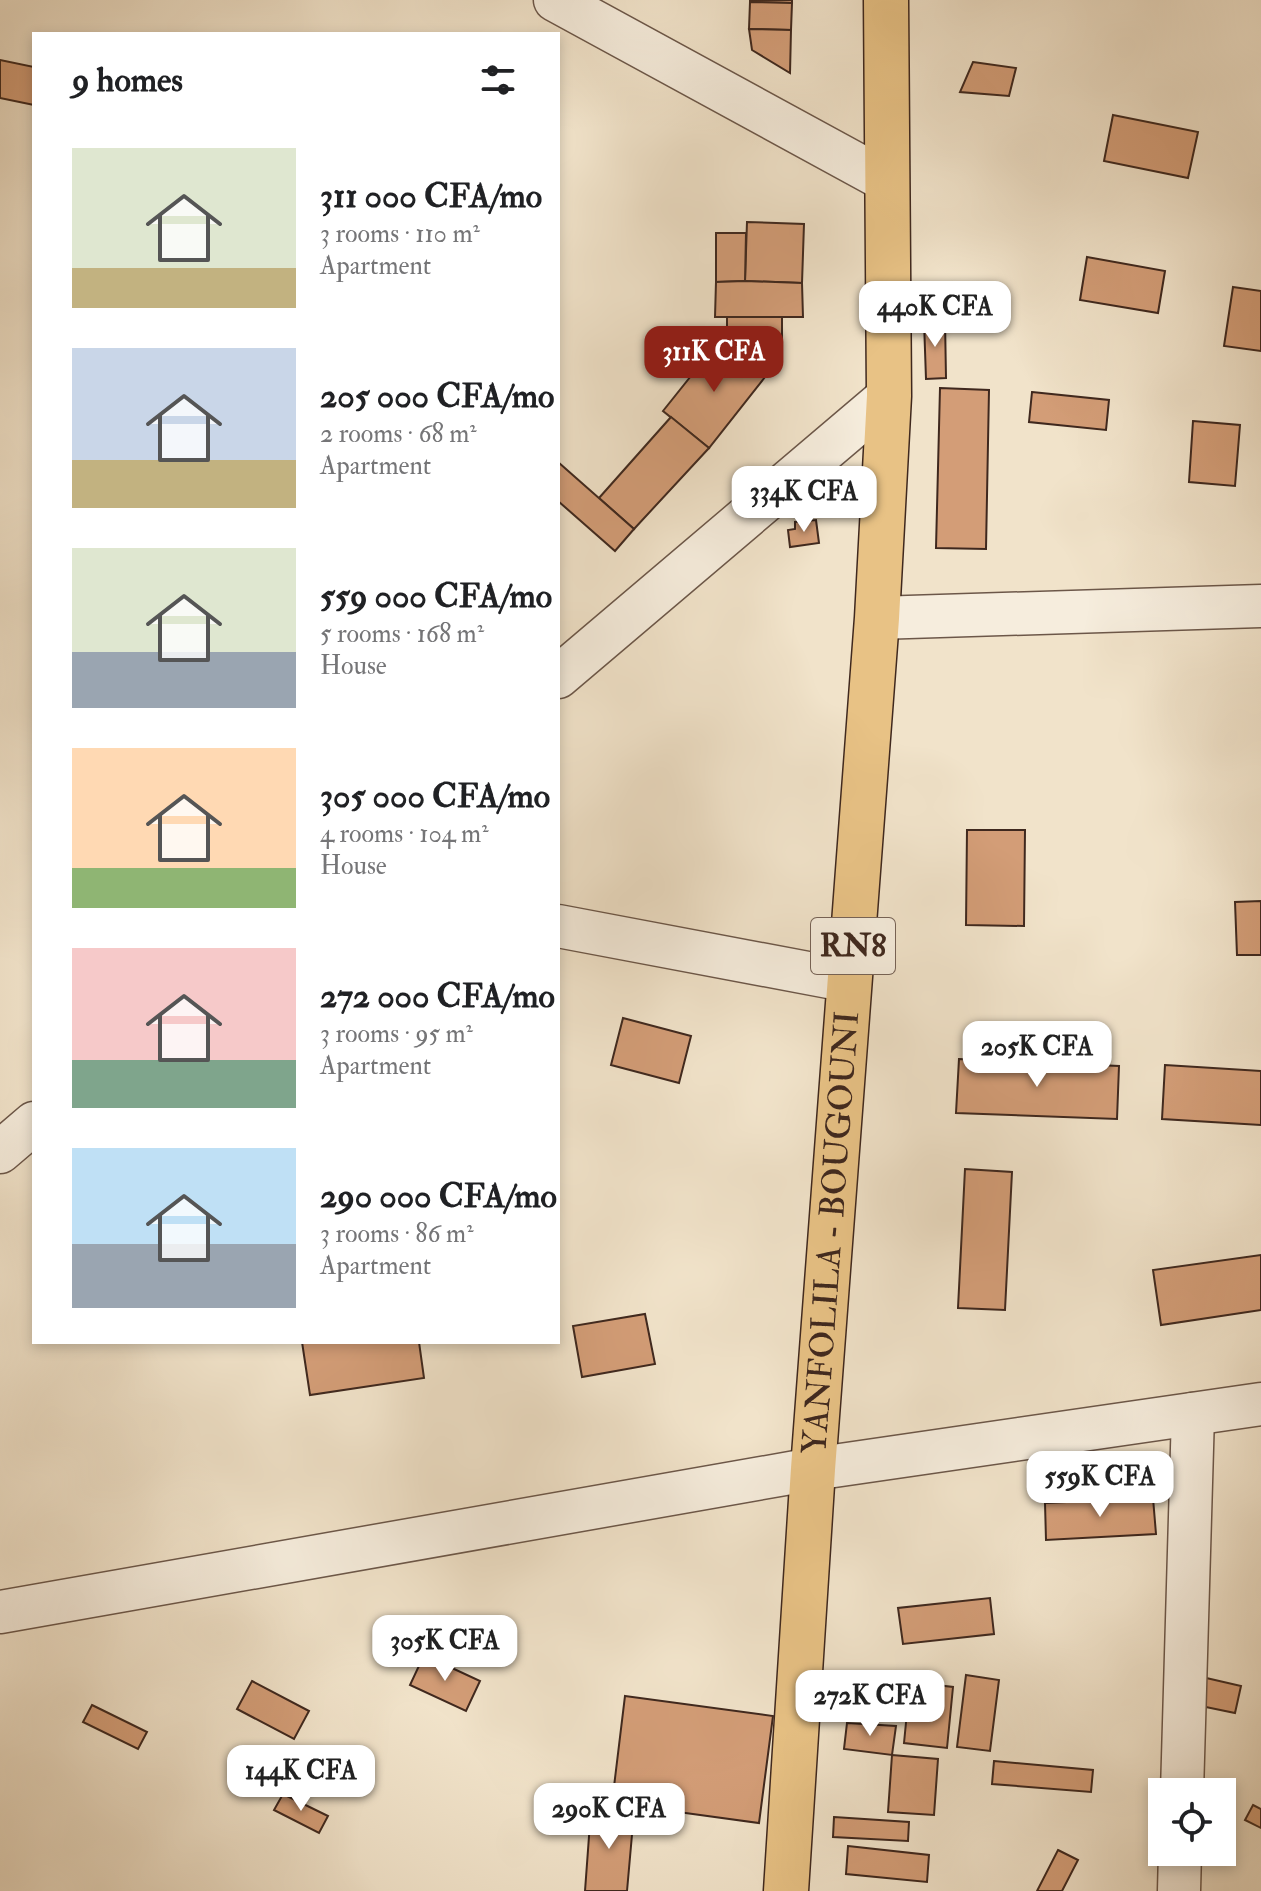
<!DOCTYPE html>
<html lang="en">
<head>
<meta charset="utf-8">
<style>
	body { margin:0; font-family:"IM FELL Double Pica",serif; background:#f2f2f2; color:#202124; height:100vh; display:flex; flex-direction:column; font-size:30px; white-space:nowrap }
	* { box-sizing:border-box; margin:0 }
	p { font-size:26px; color:#757577 }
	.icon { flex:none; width:44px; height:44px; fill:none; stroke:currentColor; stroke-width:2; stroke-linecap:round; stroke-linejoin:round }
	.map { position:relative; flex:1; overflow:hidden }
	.panel { position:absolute; left:32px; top:32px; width:528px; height:1312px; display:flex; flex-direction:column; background:#fff; border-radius:0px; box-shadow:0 4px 12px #0003 }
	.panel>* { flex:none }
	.controls { position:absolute; left:1148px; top:1778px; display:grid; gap:16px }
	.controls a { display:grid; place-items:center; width:88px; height:88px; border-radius:0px; background:#fff; box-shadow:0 4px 12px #0003; font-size:40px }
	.price { position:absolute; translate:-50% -68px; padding:0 18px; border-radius:16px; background:#fff; color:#222; font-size:26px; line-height:52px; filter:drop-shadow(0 2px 4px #0008) }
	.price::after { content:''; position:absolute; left:50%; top:48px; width:24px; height:18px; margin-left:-12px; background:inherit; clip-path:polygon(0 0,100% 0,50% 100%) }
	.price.current { background:#8f2418; color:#fff }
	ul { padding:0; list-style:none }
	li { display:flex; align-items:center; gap:24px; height:200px; padding:0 40px }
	li span { display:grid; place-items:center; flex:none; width:224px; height:160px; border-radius:0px; color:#555 }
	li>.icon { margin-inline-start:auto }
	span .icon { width:96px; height:96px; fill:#fffc; stroke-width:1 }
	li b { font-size:34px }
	h2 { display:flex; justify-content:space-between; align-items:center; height:96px; padding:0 40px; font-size:34px }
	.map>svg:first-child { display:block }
</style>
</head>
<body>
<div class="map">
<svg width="1261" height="1891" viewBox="0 0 1261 1891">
	<rect width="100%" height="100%" fill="#f1e3ca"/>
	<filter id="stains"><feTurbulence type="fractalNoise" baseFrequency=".0025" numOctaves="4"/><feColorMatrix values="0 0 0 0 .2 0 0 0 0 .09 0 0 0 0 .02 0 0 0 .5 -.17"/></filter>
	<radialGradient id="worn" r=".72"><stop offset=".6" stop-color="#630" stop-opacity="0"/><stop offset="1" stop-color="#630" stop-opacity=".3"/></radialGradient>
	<g fill="#d39d77" stroke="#3f281e" stroke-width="2">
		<path d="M750,0H792V3L750,2Z"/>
		<path d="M750,2L792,3L791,30L749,29Z"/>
		<path d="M749,29L791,30L790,73L752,50Z"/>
		<path d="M0,60L34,67V105L0,98Z"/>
		<path d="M973,62L1016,68L1009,96L960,92Z"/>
		<path d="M1113,115L1198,132L1188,178L1104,161Z"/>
		<path d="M747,222L804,224L802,283L745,281Z"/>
		<path d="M716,233H746L745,281L716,282Z"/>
		<path d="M1087,257L1165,271L1158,313L1080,300Z"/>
		<path d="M745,281L802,283L803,317H715L716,282Z"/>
		<path d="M1233,287L1261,291V351L1224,346Z"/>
		<path d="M727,317H782V344L727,343Z"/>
		<path d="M945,320L946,378L926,379L924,321Z"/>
		<path d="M719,341L765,377L709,448L663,411Z"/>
		<path d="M940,388L989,390L986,549L936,548Z"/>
		<path d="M1032,392L1109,400L1106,430L1029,422Z"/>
		<path d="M671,417L709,448L634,529L599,498Z"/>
		<path d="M1193,421L1240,425L1235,486L1189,482Z"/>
		<path d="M558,462L634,529L615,551L558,501Z"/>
		<path d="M816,520L819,543L790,547L788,530L795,529V522Z"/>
		<path d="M967,830H1025L1024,926L966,925Z"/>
		<path d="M1261,901V955H1237L1235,902Z"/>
		<path d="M623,1018L691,1036L679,1083L611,1065Z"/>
		<path d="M959,1059L1119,1066L1117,1119L956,1113Z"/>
		<path d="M1165,1065L1261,1071V1125L1162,1119Z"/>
		<path d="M965,1169L1012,1172L1005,1310L958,1308Z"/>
		<path d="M1261,1255V1310L1161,1325L1153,1270Z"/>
		<path d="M645,1314L655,1364L582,1377L573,1326Z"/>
		<path d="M302,1342H419L424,1378L310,1395Z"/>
		<path d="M1153,1498L1156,1534L1046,1540L1045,1503Z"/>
		<path d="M990,1598L994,1634L903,1644L898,1608Z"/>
		<path d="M424,1655L480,1681L466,1711L410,1685Z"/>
		<path d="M966,1675L999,1680L990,1751L957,1747Z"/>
		<path d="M1202,1677L1241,1686L1235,1713L1196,1705Z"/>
		<path d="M252,1681L309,1711L294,1739L237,1709Z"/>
		<path d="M910,1682L953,1687L947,1748L904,1743Z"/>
		<path d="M625,1696L773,1716L759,1823L612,1803Z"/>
		<path d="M92,1705L147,1732L138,1749L83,1722Z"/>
		<path d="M847,1723L896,1726L892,1755L844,1749Z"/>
		<path d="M892,1755L938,1759L934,1815L888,1812Z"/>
		<path d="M994,1761L1093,1770L1091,1792L992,1784Z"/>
		<path d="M283,1794L328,1816L319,1833L274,1810Z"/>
		<path d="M1253,1805L1261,1809V1828L1245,1820Z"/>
		<path d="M591,1809L634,1812L627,1891H585Z"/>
		<path d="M834,1817L909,1822L908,1841L833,1837Z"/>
		<path d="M848,1846L929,1855L927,1882L846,1874Z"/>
		<path d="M1058,1850L1078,1860L1062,1891H1037Z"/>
	</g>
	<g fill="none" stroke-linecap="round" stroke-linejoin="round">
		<defs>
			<g id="minor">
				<path d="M555,0L887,181"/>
				<path d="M877,618L1261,606"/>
				<path d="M558,677L889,396"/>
				<path d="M558,926L850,981"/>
				<path d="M0,1152L34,1123"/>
				<path d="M0,1612L813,1469L1261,1404"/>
				<path d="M1182,1792L1193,1414"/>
				<path d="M1179,1891L1180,1852"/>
			</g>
			<g id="major">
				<path id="s1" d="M786,1891L813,1469L877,618L889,396L886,0"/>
			</g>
		</defs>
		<use href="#minor" stroke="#6c5749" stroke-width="45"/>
		<use href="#major" stroke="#3f281e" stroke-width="47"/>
		<use href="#minor" stroke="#f6eddd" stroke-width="42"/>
		<use href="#major" stroke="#e8c285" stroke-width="44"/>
	</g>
	<g text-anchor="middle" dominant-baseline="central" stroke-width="7" stroke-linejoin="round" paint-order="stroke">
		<rect fill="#f6eddd" stroke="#766357" stroke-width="2" x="811" y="918" width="84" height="56" rx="6"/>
		<g font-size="32" font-weight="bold" fill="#3f281e">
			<text x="853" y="946">RN8</text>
		</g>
		<g font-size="34" fill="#3f281e" stroke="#f6eddd">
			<text stroke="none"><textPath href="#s1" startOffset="660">YANFOLILA - BOUGOUNI</textPath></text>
		</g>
	</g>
	<rect width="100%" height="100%" filter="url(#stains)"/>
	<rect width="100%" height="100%" fill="url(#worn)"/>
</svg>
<div class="controls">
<a><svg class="icon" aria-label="locate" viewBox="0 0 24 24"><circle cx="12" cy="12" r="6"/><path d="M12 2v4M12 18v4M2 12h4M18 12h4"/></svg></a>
</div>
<b class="price" style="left:935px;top:349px">440K CFA</b>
<b class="price current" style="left:714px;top:394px">311K CFA</b>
<b class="price" style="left:804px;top:534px">334K CFA</b>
<b class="price" style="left:1037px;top:1089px">205K CFA</b>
<b class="price" style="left:1100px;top:1519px">559K CFA</b>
<b class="price" style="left:445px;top:1683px">305K CFA</b>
<b class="price" style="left:870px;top:1738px">272K CFA</b>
<b class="price" style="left:301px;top:1813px">144K CFA</b>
<b class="price" style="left:609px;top:1851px">290K CFA</b>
<section class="panel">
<h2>9 homes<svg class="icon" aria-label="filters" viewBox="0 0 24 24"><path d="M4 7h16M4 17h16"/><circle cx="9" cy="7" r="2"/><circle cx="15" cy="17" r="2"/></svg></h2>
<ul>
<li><span style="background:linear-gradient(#dfe7d0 75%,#c2b280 0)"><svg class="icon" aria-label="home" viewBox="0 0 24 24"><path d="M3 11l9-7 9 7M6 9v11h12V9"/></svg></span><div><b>311 000 CFA/mo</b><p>3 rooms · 110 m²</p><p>Apartment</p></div></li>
<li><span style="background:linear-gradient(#c9d6e8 70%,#c2b280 0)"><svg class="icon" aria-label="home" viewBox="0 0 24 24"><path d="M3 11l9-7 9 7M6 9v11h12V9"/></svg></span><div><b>205 000 CFA/mo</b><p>2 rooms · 68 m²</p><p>Apartment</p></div></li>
<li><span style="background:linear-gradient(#dfe7d0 65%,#9aa5b1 0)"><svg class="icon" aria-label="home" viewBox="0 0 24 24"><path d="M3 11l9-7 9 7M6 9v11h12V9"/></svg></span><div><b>559 000 CFA/mo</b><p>5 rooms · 168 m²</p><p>House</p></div></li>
<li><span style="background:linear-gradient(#ffd9b3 75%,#8fb573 0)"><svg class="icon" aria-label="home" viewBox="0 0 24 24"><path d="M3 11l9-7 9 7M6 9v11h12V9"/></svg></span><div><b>305 000 CFA/mo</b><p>4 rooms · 104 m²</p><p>House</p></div></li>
<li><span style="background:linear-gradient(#f6c9c9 70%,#7fa58c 0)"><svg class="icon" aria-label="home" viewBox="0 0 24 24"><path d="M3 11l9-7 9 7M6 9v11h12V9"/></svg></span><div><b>272 000 CFA/mo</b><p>3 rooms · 95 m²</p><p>Apartment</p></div></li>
<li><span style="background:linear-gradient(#bfe0f5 60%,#9aa5b1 0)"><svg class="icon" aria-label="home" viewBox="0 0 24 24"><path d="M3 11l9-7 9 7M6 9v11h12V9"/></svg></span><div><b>290 000 CFA/mo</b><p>3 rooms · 86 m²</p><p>Apartment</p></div></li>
</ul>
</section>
</div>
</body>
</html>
